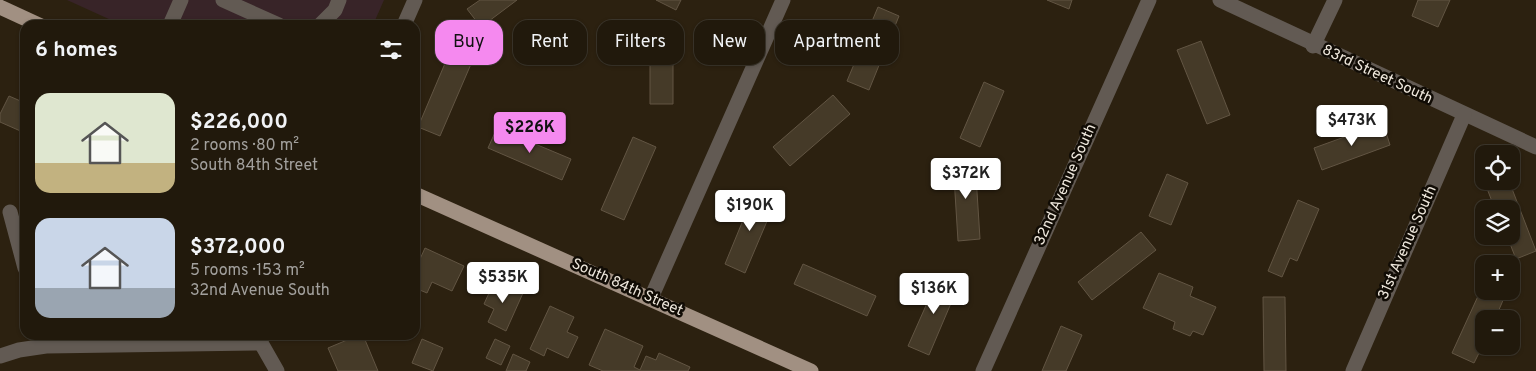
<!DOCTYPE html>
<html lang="en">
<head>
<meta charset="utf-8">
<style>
	body { margin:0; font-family:Overpass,sans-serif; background:#292215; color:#f1f3f6; height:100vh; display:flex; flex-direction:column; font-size:19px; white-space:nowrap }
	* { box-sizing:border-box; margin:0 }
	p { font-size:16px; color:#a2a09d }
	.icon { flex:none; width:28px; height:28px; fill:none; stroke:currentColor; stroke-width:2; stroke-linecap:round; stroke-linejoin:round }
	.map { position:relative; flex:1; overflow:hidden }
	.panel { position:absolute; left:20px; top:20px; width:400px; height:320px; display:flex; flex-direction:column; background:#21190c; border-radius:15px; box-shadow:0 1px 4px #0004,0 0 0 1px #3e382d }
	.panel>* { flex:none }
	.hud { position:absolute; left:435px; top:20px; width:475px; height:45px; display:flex; gap:10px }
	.fabs { position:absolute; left:1475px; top:145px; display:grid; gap:10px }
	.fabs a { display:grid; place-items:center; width:45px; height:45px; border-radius:10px; background:#21190c; box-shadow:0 1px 4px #0004,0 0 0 1px #3e382d; font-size:25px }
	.price { position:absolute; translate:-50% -42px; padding:0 11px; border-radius:5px; background:#fff; color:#222; font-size:16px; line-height:32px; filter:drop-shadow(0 1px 2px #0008) }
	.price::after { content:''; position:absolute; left:50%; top:30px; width:15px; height:11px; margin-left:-8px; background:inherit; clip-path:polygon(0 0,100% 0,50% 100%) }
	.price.selected { background:#f589ef; color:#111 }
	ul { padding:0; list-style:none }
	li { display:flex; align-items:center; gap:15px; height:125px; padding:0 15px }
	li span { display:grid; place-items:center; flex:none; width:140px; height:100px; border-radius:15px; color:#555 }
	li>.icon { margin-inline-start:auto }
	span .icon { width:60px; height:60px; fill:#fffc; stroke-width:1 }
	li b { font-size:21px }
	h2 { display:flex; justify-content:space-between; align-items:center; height:60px; padding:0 15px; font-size:21px }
	.chip { padding:0 18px; border-radius:15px; background:#21190c; box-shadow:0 1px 4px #0004,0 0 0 1px #3e382d; font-size:18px; line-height:45px }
	.chip.selected { background:#f589ef; color:#111 }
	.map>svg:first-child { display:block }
</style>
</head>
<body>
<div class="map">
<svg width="1536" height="371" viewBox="0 0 1536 371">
	<rect width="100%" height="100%" fill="#2c2110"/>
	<path fill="#382428" d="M67,0H384L373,25H122Z"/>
	<g fill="#453a28" stroke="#625543">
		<path d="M480,0H517L481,27L467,9Z"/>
		<path d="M656,0H681L676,10Z"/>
		<path d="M1047,0H1072L1069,9Z"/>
		<path d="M1418,0H1450L1438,27L1412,16Z"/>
		<path d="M878,7L899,16L869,90L847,81Z"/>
		<path d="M673,25V104H650V26Z"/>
		<path d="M1201,41L1230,115L1207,124L1177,50Z"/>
		<path d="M449,54L471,64L440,136L418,127Z"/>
		<path d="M984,82L1004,91L980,147L960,138Z"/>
		<path d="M833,95L850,114L790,166L773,147Z"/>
		<path d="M9,96L25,103V133L0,122V114Z"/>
		<path d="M1383,123L1390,145L1322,170L1314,148Z"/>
		<path d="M497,128L571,159L562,180L488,148Z"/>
		<path d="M633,137L656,147L624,220L601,210Z"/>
		<path d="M975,160L980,239L958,241L953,161Z"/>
		<path d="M1167,174L1188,183L1171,225L1149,216Z"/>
		<path d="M1496,181H1509L1536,251L1516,259L1507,236H1511V209H1495L1486,186Z"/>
		<path d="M755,191L776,200L745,273L725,264Z"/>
		<path d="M1298,200L1319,209L1297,261L1290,258L1282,277L1268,271Z"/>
		<path d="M1141,232L1156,250L1092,300L1078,282Z"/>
		<path d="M425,248L464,266L452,291L432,282L427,293L415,288V270Z"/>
		<path d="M803,264L876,296L867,316L794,284Z"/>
		<path d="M1159,273L1193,287L1190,296L1216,307L1203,335L1193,331L1190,336L1173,329L1175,322L1143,308Z"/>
		<path d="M940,274L960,282L929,355L908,346Z"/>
		<path d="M495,280L523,293L506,331L488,322L494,309L484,304Z"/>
		<path d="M1484,283V291H1507L1495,319H1484V343L1474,363L1452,353Z"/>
		<path d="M1263,297H1285L1286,371H1264Z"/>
		<path d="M550,306L574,317L567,332L578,337L568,358L547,348L544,356L530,349Z"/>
		<path d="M1061,326L1082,335L1066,371H1042Z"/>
		<path d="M605,329L643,346L634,367L640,370L646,356L656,360L659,353L690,367L688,371H603L589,365Z"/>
		<path d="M359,335H363L378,371H338L328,348Z"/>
		<path d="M422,339L443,348L433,371L412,363Z"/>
		<path d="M495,339L510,346L501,365L486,358Z"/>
		<path d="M513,354L530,362L526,371H506Z"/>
	</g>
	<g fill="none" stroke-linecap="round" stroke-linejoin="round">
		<g stroke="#625a53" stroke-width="15">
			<path d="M223,0L279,25"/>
			<path d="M1220,0L1536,147"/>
			<path d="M170,25L181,0"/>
			<path d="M320,25L335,10L339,0"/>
			<path d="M404,25L415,0"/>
			<path d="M1313,46L1335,0"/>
			<path d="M10,212L25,268"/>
			<path d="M651,298L783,0"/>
			<path d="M261,343L277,371"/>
			<path d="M0,356L19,350L46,346L261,343"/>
			<path d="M983,371L1149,0"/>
			<path d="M1353,371L1464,115"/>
		</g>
		<g stroke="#a19082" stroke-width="15">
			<path d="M0,7L39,25"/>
			<path d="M415,194L811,371"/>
		</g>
	</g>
	<g text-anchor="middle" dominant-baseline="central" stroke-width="5" stroke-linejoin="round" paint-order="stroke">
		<g font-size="15" fill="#eee7dc" stroke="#110c05">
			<text transform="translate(1377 75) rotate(25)">83rd Street South</text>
			<text transform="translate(1066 185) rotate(-66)">32nd Avenue South</text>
			<text transform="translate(1408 243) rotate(-66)">31st Avenue South</text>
			<text transform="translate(627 288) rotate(24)">South 84th Street</text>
		</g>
	</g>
</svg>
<div class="fabs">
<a><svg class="icon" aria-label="locate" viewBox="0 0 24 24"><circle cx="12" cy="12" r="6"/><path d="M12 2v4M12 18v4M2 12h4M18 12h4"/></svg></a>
<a><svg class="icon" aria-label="layers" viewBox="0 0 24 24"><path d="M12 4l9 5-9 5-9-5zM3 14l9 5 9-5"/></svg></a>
<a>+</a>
<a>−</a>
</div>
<b class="price" style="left:1352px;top:147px">$473K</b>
<b class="price selected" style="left:530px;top:154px">$226K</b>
<b class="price" style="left:966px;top:200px">$372K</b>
<b class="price" style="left:750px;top:232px">$190K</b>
<b class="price" style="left:503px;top:304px">$535K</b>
<b class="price" style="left:934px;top:315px">$136K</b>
<div class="hud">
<a class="chip selected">Buy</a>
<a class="chip">Rent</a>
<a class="chip">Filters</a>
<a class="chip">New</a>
<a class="chip">Apartment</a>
</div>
<section class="panel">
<h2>6 homes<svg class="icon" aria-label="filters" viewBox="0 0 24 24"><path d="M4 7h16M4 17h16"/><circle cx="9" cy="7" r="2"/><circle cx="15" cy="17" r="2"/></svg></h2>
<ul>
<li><span style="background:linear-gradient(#dfe7d0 70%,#c2b280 0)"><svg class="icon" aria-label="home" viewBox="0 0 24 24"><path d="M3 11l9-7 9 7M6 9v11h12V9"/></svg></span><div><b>$226,000</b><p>2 rooms · 80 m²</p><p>South 84th Street</p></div></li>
<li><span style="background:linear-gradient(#c9d6e8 70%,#9aa5b1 0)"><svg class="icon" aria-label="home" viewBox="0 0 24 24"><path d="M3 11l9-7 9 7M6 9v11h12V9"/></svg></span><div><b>$372,000</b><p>5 rooms · 153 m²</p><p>32nd Avenue South</p></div></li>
</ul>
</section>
</div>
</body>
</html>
